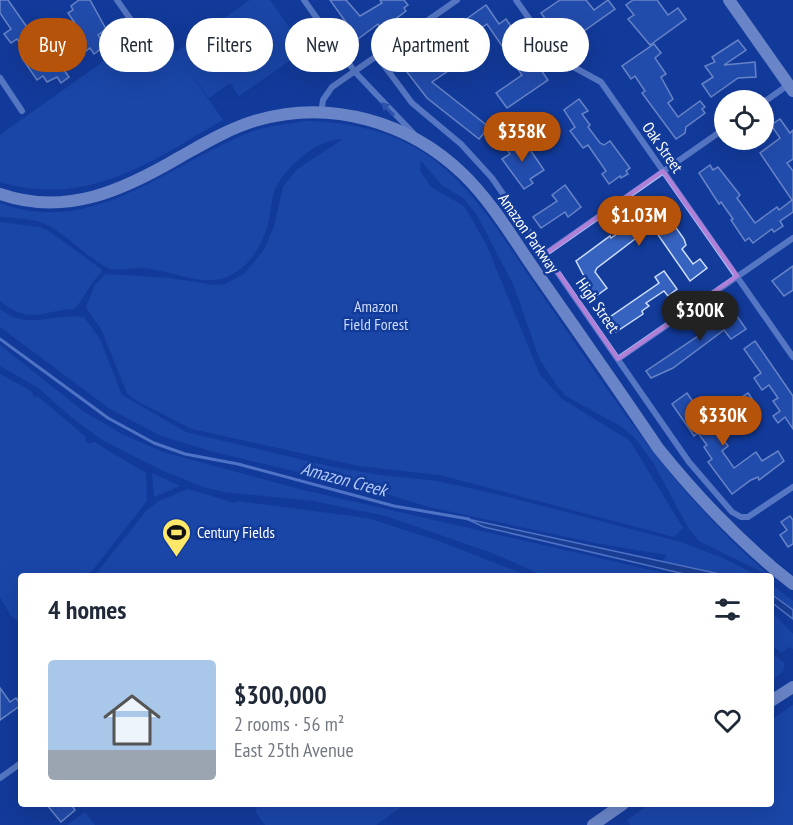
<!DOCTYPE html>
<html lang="en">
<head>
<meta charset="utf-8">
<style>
	body { margin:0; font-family:"PT Sans Narrow",sans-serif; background:#f6f6f7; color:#1f2937; height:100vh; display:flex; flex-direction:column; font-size:22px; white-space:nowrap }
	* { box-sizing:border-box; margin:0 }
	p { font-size:20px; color:#747a83 }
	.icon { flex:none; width:33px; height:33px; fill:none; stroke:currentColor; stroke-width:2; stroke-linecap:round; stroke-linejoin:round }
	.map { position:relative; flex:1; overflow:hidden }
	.side { position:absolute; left:18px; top:573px; width:756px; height:234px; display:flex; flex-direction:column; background:#fff; border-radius:6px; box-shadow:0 6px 24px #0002 }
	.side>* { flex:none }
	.top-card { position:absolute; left:18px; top:18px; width:758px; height:54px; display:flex; gap:12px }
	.tools { position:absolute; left:714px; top:90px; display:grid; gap:12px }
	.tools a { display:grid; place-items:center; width:60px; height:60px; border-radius:50%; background:#fff; box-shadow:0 6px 24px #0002; font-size:30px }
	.price { position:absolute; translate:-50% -51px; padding:0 14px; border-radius:21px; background:#b45309; color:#fff; font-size:20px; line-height:39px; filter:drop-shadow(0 2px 3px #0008) }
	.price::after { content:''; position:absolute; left:50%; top:36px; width:18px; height:14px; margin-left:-9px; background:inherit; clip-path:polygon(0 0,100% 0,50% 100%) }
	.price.current { background:#222; color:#fff }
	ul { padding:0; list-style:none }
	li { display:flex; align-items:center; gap:18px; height:150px; padding:0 30px }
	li+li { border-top:2px solid #e0e1e3 }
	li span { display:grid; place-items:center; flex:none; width:168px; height:120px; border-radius:6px; color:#555 }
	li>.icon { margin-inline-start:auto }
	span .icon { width:72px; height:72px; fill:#fffc; stroke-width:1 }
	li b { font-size:26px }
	h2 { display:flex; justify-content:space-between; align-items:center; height:72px; padding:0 30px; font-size:26px }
	.pill { padding:0 21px; border-radius:27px; background:#fff; box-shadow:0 6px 24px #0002; font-size:21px; line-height:54px }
	.pill.current { background:#b45309; color:#fff }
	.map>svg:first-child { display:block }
</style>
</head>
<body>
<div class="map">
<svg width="793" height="825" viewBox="0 0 793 825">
	<rect width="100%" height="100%" fill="#123b9a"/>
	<g fill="#2554b8">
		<path d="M250,0H270L305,50L239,96L230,83L209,98L179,56L223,120C150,162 88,208 0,182V135L156,24L176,52Z"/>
		<path d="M306,121C352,122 397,132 434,160C481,196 511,251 544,298C615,400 674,494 770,576L699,541L689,529L654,464L636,439L622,427L566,396L557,386L539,358L514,286L477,215L464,199L442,185L421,161L420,171L431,187L464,206L486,244L540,375L562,399L630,441L683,528L674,537L440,475L359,466L192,429L137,401L127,393L102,331L86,307L95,285L106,274L170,278L214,285L225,284L244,274L264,250L274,227L283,187L296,170L343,139C318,138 283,168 274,192C271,201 271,213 268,223C263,245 250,266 229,276C203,288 171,270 144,268C134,267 118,272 108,268C87,258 70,237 49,226C35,218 16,218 0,217V203C92,238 168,165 248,133C266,126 287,124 306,121Z"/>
		<path d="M0,222L40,227L49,231L101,269L102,272C90,282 82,303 74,309C40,311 31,325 0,301Z"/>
		<path d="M0,309C29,332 52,312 84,317L100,339L122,395L186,432L333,467L380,475L437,481L496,494L681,542L727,560L759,576H729L663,561L667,555L595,543L429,507L377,491L210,451L159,435L110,409L0,327Z"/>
		<path d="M0,345L83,411L122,434L163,452L299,489L677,576H544L492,553L386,516L313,501L224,492L203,487L159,469L104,441L76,421L37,387L0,366Z"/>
		<path d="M0,374L31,391L35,398L37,396L86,437L85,441L90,444L94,442L146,473L147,501L88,576H21V623L11,616L0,597Z"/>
		<path d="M152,473L180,486L154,497Z"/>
		<path d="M188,489L235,503L237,501L367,518L436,540L529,576H94L147,510L159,501Z"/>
		<path d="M771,584L793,601V610L771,594Z"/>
		<path d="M771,611L793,634V649L789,647L781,653L771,644Z"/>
		<path d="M771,653L785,663L783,672L771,681Z"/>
		<path d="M793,705V825H630L627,820L650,804H771V720Z"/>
		<path d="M257,804H406L376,825H265L256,812Z"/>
		<path d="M85,812L95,825H67Z"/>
	</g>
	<g fill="#234088" stroke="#98b7f7" stroke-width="1.5">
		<path d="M467,519L729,576H693L484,527Z"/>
		<path d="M771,594L793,610V619L771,602Z"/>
	</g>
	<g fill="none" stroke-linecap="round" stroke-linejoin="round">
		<path stroke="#98b7f7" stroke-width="3" d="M0,339L108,418L154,443L185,454L238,464L394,506L469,519"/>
	</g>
	<g fill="#3662c0" stroke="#ceddfd" stroke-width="1.5">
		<path d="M0,0H8L52,63L57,60L69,77L61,83L57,77L47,82L43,76L37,80L22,58L28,54L17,39L11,43L4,34L11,29L0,13Z"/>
		<path d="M79,0H90L106,29L98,35L105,46L94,54L90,48L83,53L77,44L83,40L78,34L81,32L68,13L73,10L71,6Z"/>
		<path d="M330,0H346L360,16L382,3L380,0H404L408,5L404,8L406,11L390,23L389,21L380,27L378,24L358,39Z"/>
		<path d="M560,0H586L594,10L608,0L615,9L564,45L541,13Z"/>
		<path d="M633,0H657L668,15L678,8L686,19L650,45L628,19L634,15L626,5Z"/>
		<path d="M486,5L499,24L506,19L548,80L507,108L496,93L522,75L487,24L466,39L476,52L432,82L489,127L479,139L427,98L400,63L420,49L431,65L450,51L439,33L449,27L451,30Z"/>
		<path d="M738,40L746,50L724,65L755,62L756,77L738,78L711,97L702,84L713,77L705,66L715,62L712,57Z"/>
		<path d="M654,44L661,53L655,58L666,74L661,77L673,99L668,103L678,117L700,101L705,107L702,109L705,113L686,127L685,133L676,139L642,93L645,91L635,76L631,79L622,66Z"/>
		<path d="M579,99L588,111L582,114L590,125L588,127L600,143L604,145L610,141L630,168L626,171L628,174L621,178L620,176L609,184L602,174L606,171L588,145L583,148L570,131L575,127L564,110Z"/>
		<path d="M780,119L790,133L793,130V159L787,163L793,171V212L780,221L783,226L774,232L772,229L753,243L749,238L745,241L731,220L733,219L721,202L719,204L699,173L710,165L713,170L718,167L740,195L737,198L755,223L777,207L779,210L792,200L760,153L780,138L771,125Z"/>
		<path d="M522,138L544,170L530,179L533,183L524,189L502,159L510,154L506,148Z"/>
		<path d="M565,185L581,207L568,217L565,212L541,228L533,217L557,201L552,195Z"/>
		<path d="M651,200L656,207L662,208L684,239L686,245L682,249L693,264L700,259L707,268L690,281L652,226L597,268L595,272L607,288L595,297L586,283L587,282L576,261L610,236L611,238L646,214L641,207Z"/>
		<path d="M793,266V290L784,296L772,281Z"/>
		<path d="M664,271L677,289L668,296L664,291L646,303L649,306L642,311L643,314L616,332L607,319L659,283L655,277Z"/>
		<path d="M732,309L746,329L731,339L724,330L673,368L651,378L646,371L701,334L699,331Z"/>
		<path d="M755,341L793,396V429L785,417L778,423L773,416L780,411L773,401L778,398L769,385L762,390L754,378L761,373L744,349Z"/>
		<path d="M687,393L693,402L697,399L700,404L703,402L715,419L712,421L714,426L728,446L722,451L734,468L756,452L762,461L778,451L784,461L759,480L758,477L751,480L732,494L708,462L712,459L704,447L707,445L698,433L694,436L672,404Z"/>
		<path d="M748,393L757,406L745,415L736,401Z"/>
		<path d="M790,516L793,520V544L788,547L780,535L787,530L781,522Z"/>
		<path d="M0,688L10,702L16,698L21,705L0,720Z"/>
		<path d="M46,804H71L75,810L61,822Z"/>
	</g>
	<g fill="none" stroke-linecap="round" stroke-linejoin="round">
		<g stroke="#a6bff4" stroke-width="6">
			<path d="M117,0L138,30"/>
			<path d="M304,0L355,72L415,135"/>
			<path d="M516,0L557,58L601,82L793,357"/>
			<path d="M377,56L412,103L461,144L492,178L689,462L732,512L741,517H748L793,487"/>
			<path d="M0,78L22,111"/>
			<path d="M764,102L788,85"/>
			<path d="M321,113L323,100L332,87L457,0"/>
			<path d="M545,254L724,129"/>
			<path d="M618,359L793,238"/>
			<path d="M0,778L21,763"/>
		</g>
		<g stroke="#d6e1fd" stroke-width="12">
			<path d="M729,0L793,91"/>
			<path d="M0,194C66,217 124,190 180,157C205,143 230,128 258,120C331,99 409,122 463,174C493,203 515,242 539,276C579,333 619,390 658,448C699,499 742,544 793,584"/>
			<path d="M771,701L793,687"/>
			<path d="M593,825L623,804"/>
		</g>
	</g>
	<defs><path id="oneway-solid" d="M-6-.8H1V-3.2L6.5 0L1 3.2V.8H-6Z" transform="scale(1.5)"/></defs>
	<use fill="#4d70be" href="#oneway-solid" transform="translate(388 109) rotate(-135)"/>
	<path d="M0 0H793V825H0ZM663,171L737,276L618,359L545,254Z" fill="#123b9a" fill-opacity=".55" fill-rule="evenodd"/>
	<path fill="none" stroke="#b080d9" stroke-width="4.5" stroke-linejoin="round" d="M663,171L737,276L618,359L545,254Z"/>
	<defs>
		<symbol id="stadium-pin" viewBox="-11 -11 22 30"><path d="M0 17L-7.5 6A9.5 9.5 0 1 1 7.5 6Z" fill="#ffe869" stroke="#123b9a"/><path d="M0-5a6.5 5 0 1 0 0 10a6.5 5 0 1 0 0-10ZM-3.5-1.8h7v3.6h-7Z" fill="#111"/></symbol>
	</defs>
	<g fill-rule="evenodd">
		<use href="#stadium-pin" x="160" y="516" width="33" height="45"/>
	</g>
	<g text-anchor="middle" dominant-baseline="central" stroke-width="5" stroke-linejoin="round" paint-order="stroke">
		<g font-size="16" fill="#fff" stroke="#123b9a">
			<text transform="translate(663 147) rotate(55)">Oak Street</text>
			<text transform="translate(529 233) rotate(55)">Amazon Parkway</text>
			<text transform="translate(598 305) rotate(55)">High Street</text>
		</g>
		<g font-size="16" fill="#ceddfd" stroke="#123b9a">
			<text x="376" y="306">Amazon<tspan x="376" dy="18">Field Forest</tspan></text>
		</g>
		<g font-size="16" fill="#fff" stroke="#123b9a" text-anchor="start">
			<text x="197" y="532">Century Fields</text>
		</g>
		<g font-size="18" font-style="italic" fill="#b3cafa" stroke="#123b9a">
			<text transform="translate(344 479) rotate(15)">Amazon Creek</text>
		</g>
	</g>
</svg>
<div class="tools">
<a><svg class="icon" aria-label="locate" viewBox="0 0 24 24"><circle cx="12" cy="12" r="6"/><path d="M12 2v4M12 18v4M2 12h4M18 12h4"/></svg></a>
</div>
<b class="price" style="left:522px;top:163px">$358K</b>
<b class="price" style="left:639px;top:247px">$1.03M</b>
<b class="price current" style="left:700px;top:342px">$300K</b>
<b class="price" style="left:723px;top:447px">$330K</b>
<div class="top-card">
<a class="pill current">Buy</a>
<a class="pill">Rent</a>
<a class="pill">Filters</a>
<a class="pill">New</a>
<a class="pill">Apartment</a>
<a class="pill">House</a>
</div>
<section class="side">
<h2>4 homes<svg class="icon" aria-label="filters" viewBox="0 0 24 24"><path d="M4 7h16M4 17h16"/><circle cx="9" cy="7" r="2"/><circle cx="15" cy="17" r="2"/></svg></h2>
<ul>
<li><span style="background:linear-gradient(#a9c7e8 75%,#9aa5b1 0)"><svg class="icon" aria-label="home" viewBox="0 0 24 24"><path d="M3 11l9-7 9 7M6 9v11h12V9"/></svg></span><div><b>$300,000</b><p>2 rooms · 56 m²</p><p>East 25th Avenue</p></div><svg class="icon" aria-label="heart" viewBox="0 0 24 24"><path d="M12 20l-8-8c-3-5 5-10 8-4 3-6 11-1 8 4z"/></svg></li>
</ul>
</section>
</div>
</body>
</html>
